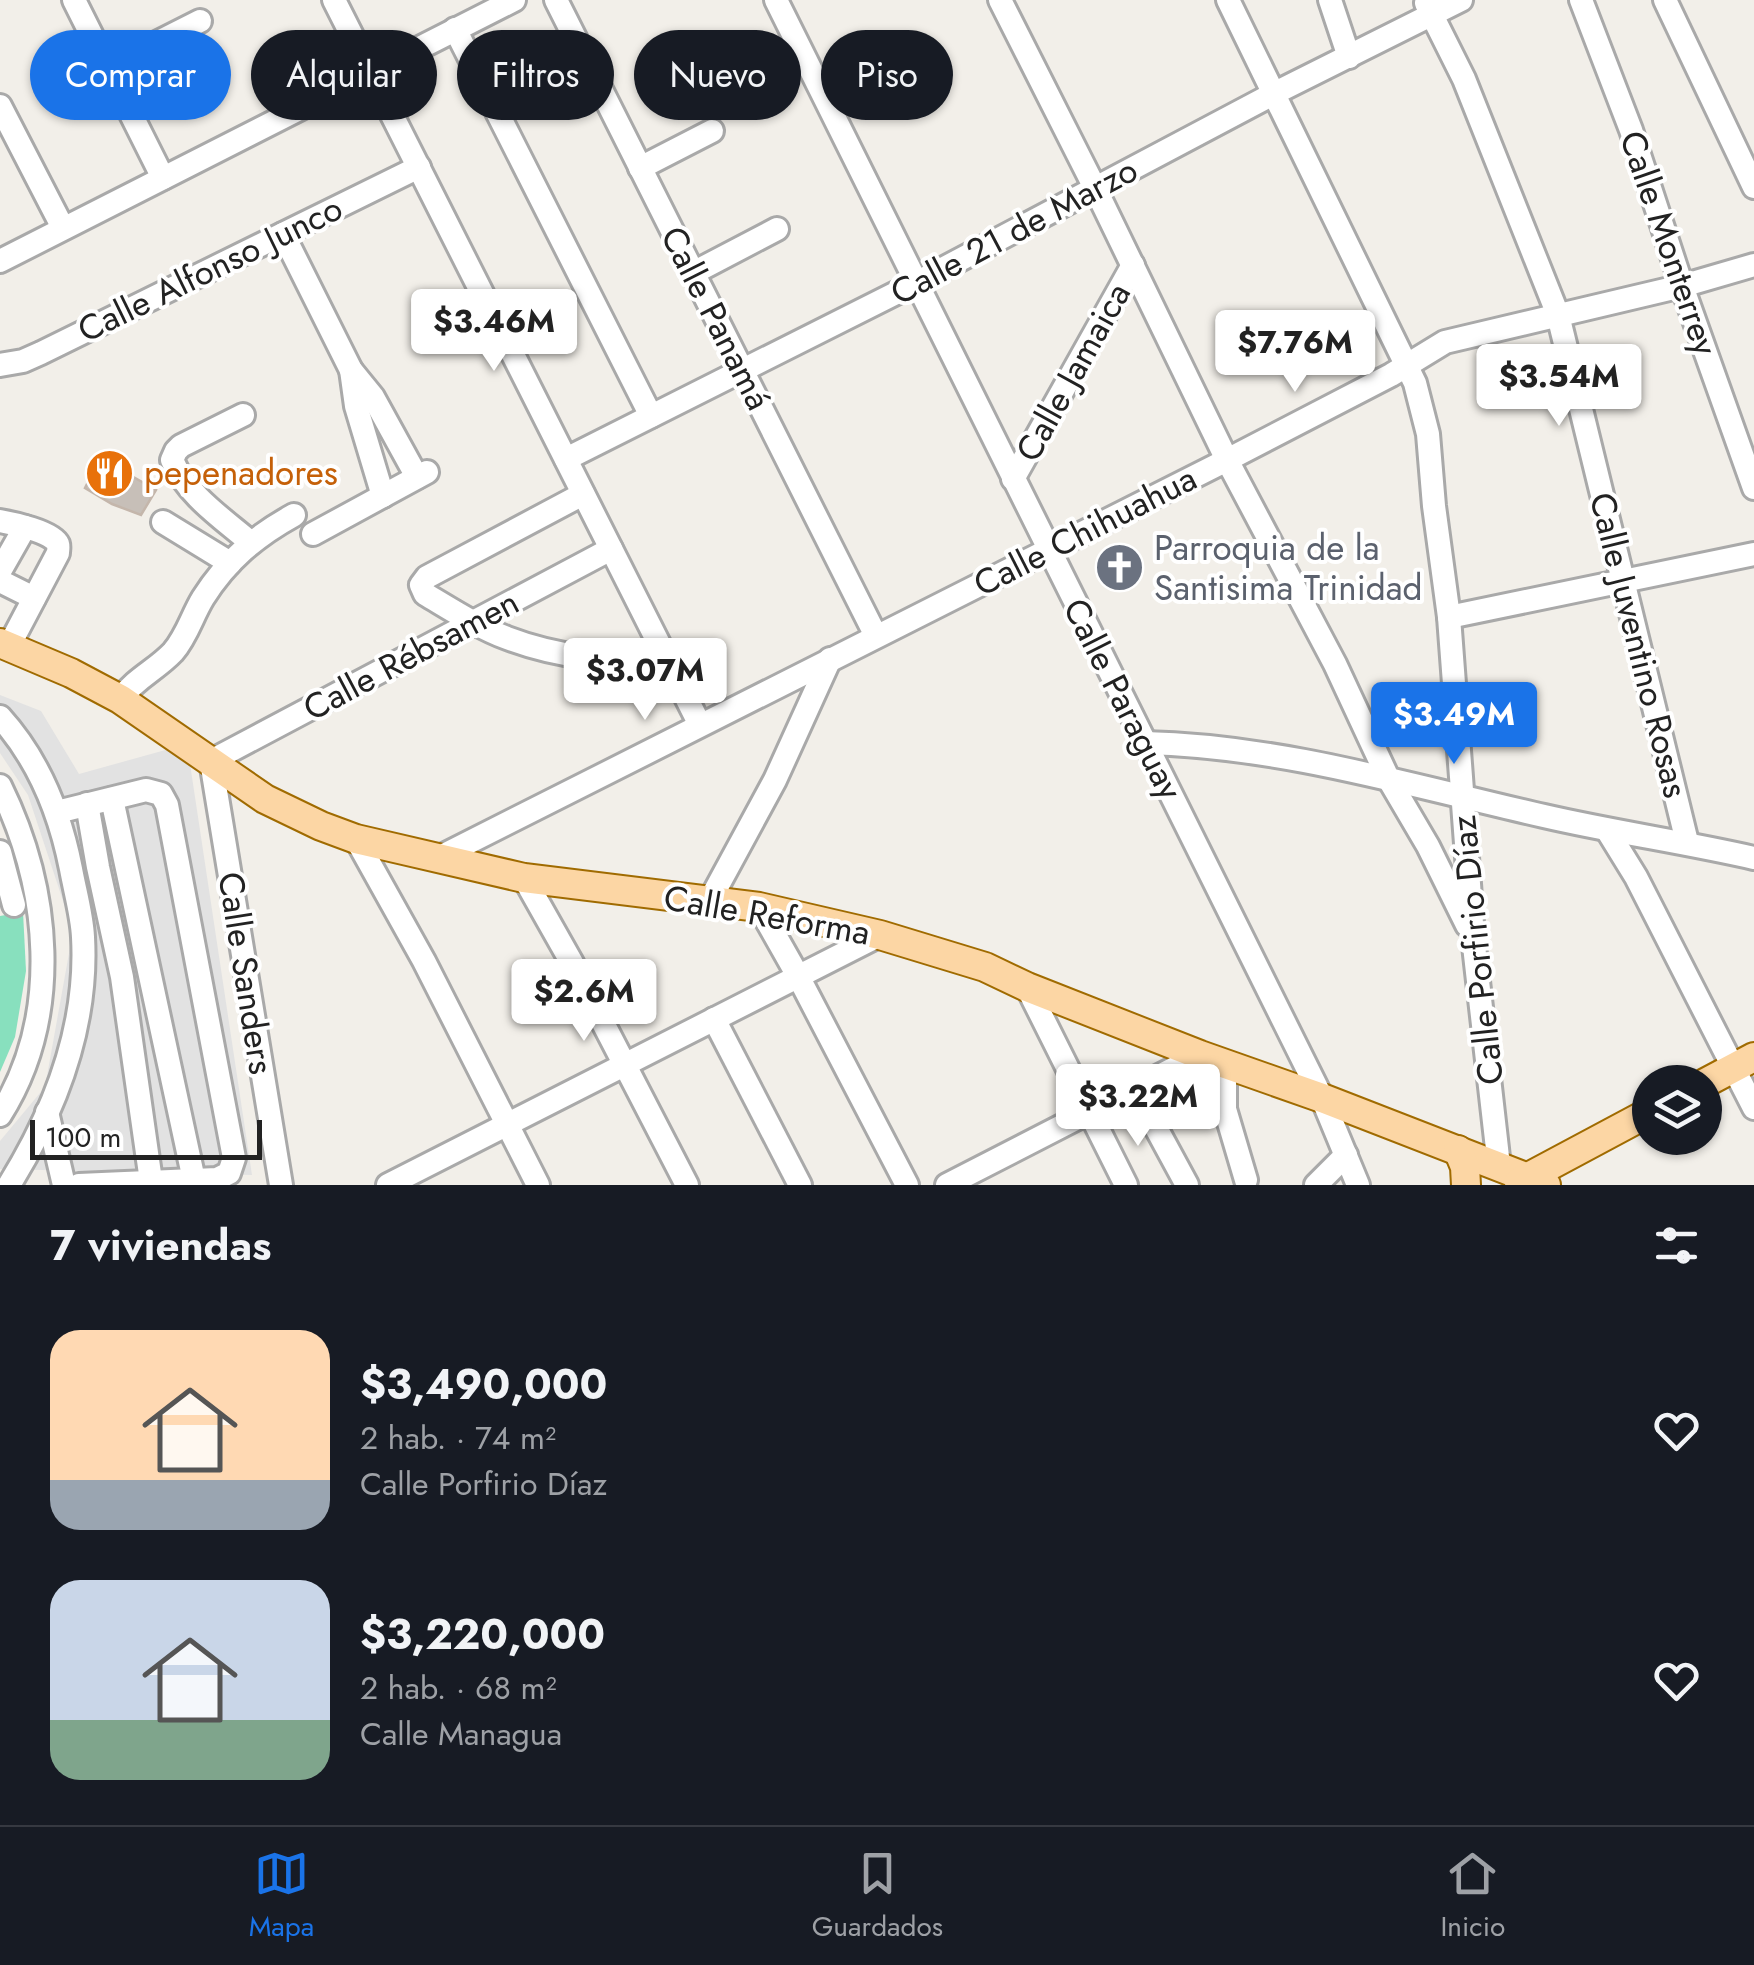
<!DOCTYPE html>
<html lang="es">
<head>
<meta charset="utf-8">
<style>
	body { margin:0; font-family:Jost,sans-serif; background:#20242c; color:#f1f3f6; height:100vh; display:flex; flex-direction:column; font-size:38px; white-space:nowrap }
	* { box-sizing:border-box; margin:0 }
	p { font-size:32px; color:#9ea1a6 }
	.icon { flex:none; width:55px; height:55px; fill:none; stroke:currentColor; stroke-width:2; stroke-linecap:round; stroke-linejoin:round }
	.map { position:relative; height:1185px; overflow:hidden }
	.drawer { display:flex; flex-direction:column; background:#171b24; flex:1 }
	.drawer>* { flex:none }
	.top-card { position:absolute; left:30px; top:30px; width:1000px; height:90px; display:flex; gap:20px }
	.buttons { position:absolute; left:1632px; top:1065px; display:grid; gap:20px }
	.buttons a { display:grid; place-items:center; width:90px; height:90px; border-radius:50%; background:#171b24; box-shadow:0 2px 8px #0004; font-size:50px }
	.scale { position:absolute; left:30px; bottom:25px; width:232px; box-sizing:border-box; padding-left:10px; border:5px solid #222; border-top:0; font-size:28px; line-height:35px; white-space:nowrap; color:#222; -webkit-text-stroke:8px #fff; paint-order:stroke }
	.price { position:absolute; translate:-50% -85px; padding:0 22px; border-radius:10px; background:#fff; color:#222; font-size:32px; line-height:65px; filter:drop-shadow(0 2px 5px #0008) }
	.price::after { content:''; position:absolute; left:50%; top:60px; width:30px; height:22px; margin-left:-15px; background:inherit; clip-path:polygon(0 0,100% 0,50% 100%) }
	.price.active { background:#1a73e8; color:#fff }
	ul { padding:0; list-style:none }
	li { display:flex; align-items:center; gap:30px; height:250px; padding:0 50px }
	li span { display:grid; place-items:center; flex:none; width:280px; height:200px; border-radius:30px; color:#555 }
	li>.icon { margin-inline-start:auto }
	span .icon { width:120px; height:120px; fill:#fffc; stroke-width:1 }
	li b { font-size:42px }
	h2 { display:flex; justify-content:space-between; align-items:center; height:120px; padding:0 50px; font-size:42px }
	.tag { padding:0 35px; border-radius:45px; background:#171b24; box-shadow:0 2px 8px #0004; font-size:35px; line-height:90px }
	.tag.active { background:#1a73e8; color:#fff }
	.tabs { display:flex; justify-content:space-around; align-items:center; height:140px; border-top:2px solid #363941; background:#171b24; font-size:28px; color:#9ea1a6 }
	.tabs a { display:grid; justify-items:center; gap:5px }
	.tabs .active { color:#1a73e8 }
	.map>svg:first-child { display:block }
</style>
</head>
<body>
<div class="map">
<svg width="1754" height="1185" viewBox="0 0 1754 1185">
	<rect width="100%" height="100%" fill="#f2efe9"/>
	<path fill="#88e0be" d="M23,912L26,971L15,1037L0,1072V916Z"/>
	<path fill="#e2e2e2" d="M0,695L41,711L79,774L187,744L252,1175L0,1169V1141L45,1087L73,931L28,795L0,753Z"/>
	<path fill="#c7bfb8" stroke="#c4b6ab" stroke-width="2.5" d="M100,458L156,490L141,515L112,504L85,488Z"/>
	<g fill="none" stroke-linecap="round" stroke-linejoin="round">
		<defs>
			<g id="minor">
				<path d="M74,0L163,178"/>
				<path d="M334,0L700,725"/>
				<path d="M556,0L876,636"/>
				<path d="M776,0L1322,1098L1358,1185"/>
				<path d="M1000,0L1095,188L1227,460L1335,664L1388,778L1428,846L1467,925"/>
				<path d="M1228,0L1415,383L1428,434L1434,506L1449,617L1473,937L1499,1166"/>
				<path d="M1330,0L1349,57"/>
				<path d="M1581,0L1631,130L1682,286L1754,488"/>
				<path d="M1665,0L1754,187"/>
				<path d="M1426,3L1464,79L1558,315L1687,842"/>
				<path d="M455,29L651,416"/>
				<path d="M107,68L200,21"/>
				<path d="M0,106L63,228"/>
				<path d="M640,168L712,131"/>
				<path d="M283,234L351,370L373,397L417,477"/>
				<path d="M0,261L514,0"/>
				<path d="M693,273L777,229"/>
				<path d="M0,365L23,361L41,353L419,167"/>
				<path d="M351,370L356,406L383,496"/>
				<path d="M243,415L181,446L176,451L172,460C187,495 222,518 250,542"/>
				<path d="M566,459L916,283L1275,93L1461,0"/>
				<path d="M1013,479L1133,265"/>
				<path d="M583,494L427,577L421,585L425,594C452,610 478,627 507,638C559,658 613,662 668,662"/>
				<path d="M0,521C12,523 53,532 58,544C59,547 58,550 58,553L9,646"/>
				<path d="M163,522L230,563"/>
				<path d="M313,534L427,472"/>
				<path d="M0,571L25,527"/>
				<path d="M0,581L34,598"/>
				<path d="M1449,617L1754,554"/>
				<path d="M120,699C137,677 156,670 173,652C187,636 192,616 203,598C227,560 256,536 294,515"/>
				<path d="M0,717C39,760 60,813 71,869C75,891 82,915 83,937C88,1026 55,1111 9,1185"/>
				<path d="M1145,743C1281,746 1412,786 1544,816C1613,832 1684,842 1754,858"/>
				<path d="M0,786C50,888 63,1015 0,1115"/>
				<path d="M112,799L194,1180"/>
				<path d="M87,804L98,867L122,977L151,1181"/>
				<path d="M57,812L146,790L161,794L167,805L234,1158L229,1173L217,1179L79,1185"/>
				<path d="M1607,830L1636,877L1754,1108"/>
				<path d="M356,839L424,961L538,1185"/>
				<path d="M0,852L14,905"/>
				<path d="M438,858L1227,460L1391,375L1445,342L1682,286L1754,265"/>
				<path d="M524,878L572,963L687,1185"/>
				<path d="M710,900L775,780L830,659"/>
				<path d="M759,907L798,976L907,1185"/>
				<path d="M1027,987L1126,1185"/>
				<path d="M714,1019L800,1185"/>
				<path d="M1225,1064V1109L1246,1180"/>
				<path d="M1135,1089L1187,1185"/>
				<path d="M47,1112L64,1185"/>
				<path d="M281,1185L211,761L611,549"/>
				<path d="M388,1185L880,935"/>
				<path d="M947,1185L1200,1055"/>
				<path d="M1316,1185L1346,1155"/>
			</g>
			<g id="major">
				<path d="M0,643L71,673L120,699L265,799L321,826L356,839L524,878L759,907L880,935L985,967L1027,987L1200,1055L1322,1098L1546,1185"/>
				<path d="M1705,1083L1754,1057"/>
				<path d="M1458,1150L1465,1167L1466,1185"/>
				<path d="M1519,1182L1650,1112"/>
			</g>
		</defs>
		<use href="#minor" stroke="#a9a9a9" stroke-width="28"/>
		<use href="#major" stroke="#a06b00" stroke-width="32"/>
		<use href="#minor" stroke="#fff" stroke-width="22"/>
		<use href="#major" stroke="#fcd6a4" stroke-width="28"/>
	</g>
	<defs>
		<symbol id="restaurant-disc" viewBox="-11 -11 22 22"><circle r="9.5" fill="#e8710a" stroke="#fff"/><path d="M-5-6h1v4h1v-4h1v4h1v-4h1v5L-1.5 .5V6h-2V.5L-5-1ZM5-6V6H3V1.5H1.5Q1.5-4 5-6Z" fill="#fff"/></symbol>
		<symbol id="church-disc" viewBox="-11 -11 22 22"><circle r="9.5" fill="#6b7280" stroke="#fff"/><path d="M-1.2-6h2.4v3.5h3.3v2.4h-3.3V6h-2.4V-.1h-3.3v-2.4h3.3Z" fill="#fff"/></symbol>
	</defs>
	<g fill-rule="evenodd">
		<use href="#restaurant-disc" x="82" y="446" width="55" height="55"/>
		<use href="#church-disc" x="1092" y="540" width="55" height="55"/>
	</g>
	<g text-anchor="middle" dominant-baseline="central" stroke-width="8" stroke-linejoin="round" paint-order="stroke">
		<g font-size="35" fill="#222" stroke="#fff">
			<text transform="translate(1014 231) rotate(-28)">Calle 21 de Marzo</text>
			<text transform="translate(1669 243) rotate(71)">Calle Monterrey</text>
			<text transform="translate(210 269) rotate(-26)">Calle Alfonso Junco</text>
			<text transform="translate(716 318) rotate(63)">Calle Panamá</text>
			<text transform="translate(1073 372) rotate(-61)">Calle Jamaica</text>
			<text transform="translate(1085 531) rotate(-27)">Calle Chihuahua</text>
			<text transform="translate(1639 645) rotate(76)">Calle Juventino Rosas</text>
			<text transform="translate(411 655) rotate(-28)">Calle Rébsamen</text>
			<text transform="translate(1123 699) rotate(63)">Calle Paraguay</text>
			<text transform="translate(767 915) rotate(10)">Calle Reforma</text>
			<text transform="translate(1477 950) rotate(-96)">Calle Porfirio Díaz</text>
			<text transform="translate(246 973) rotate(81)">Calle Sanders</text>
		</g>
		<g font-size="35" fill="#c56008" stroke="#fff" text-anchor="start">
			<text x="144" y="473">pepenadores</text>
		</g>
		<g font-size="35" fill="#5b616d" stroke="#fff" text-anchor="start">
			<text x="1154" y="548">Parroquia de la<tspan x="1154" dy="40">Santisima Trinidad</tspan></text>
		</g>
	</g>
</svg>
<div class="buttons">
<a><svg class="icon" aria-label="layers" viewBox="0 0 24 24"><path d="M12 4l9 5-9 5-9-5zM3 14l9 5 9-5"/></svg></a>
</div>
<div class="scale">100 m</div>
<b class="price" style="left:494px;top:374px">$3.46M</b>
<b class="price" style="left:1295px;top:395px">$7.76M</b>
<b class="price" style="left:1559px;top:429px">$3.54M</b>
<b class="price" style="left:645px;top:723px">$3.07M</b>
<b class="price active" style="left:1454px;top:767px">$3.49M</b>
<b class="price" style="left:584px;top:1044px">$2.6M</b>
<b class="price" style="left:1138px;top:1149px">$3.22M</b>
<div class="top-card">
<a class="tag active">Comprar</a>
<a class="tag">Alquilar</a>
<a class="tag">Filtros</a>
<a class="tag">Nuevo</a>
<a class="tag">Piso</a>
</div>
</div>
<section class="drawer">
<h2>7 viviendas<svg class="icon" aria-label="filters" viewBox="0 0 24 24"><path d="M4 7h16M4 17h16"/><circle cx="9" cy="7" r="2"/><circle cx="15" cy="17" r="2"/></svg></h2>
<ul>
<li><span style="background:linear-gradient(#ffd9b3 75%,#9aa5b1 0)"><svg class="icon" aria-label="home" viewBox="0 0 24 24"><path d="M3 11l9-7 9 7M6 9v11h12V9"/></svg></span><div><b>$3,490,000</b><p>2 hab. · 74 m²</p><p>Calle Porfirio Díaz</p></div><svg class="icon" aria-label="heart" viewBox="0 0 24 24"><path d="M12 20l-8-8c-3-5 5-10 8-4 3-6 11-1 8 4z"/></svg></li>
<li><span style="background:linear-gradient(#c9d6e8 70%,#7fa58c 0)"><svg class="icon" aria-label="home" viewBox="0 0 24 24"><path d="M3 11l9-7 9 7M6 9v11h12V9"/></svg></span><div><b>$3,220,000</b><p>2 hab. · 68 m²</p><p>Calle Managua</p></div><svg class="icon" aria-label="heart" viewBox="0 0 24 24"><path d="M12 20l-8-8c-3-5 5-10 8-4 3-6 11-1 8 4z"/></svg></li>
</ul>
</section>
<nav class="tabs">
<a class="active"><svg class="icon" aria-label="map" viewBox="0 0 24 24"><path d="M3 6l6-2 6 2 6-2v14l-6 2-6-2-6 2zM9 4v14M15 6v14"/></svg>Mapa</a>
<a><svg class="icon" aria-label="saved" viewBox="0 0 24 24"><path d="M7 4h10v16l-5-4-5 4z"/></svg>Guardados</a>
<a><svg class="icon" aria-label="home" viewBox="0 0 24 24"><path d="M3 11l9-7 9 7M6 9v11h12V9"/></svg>Inicio</a>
</nav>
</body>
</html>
